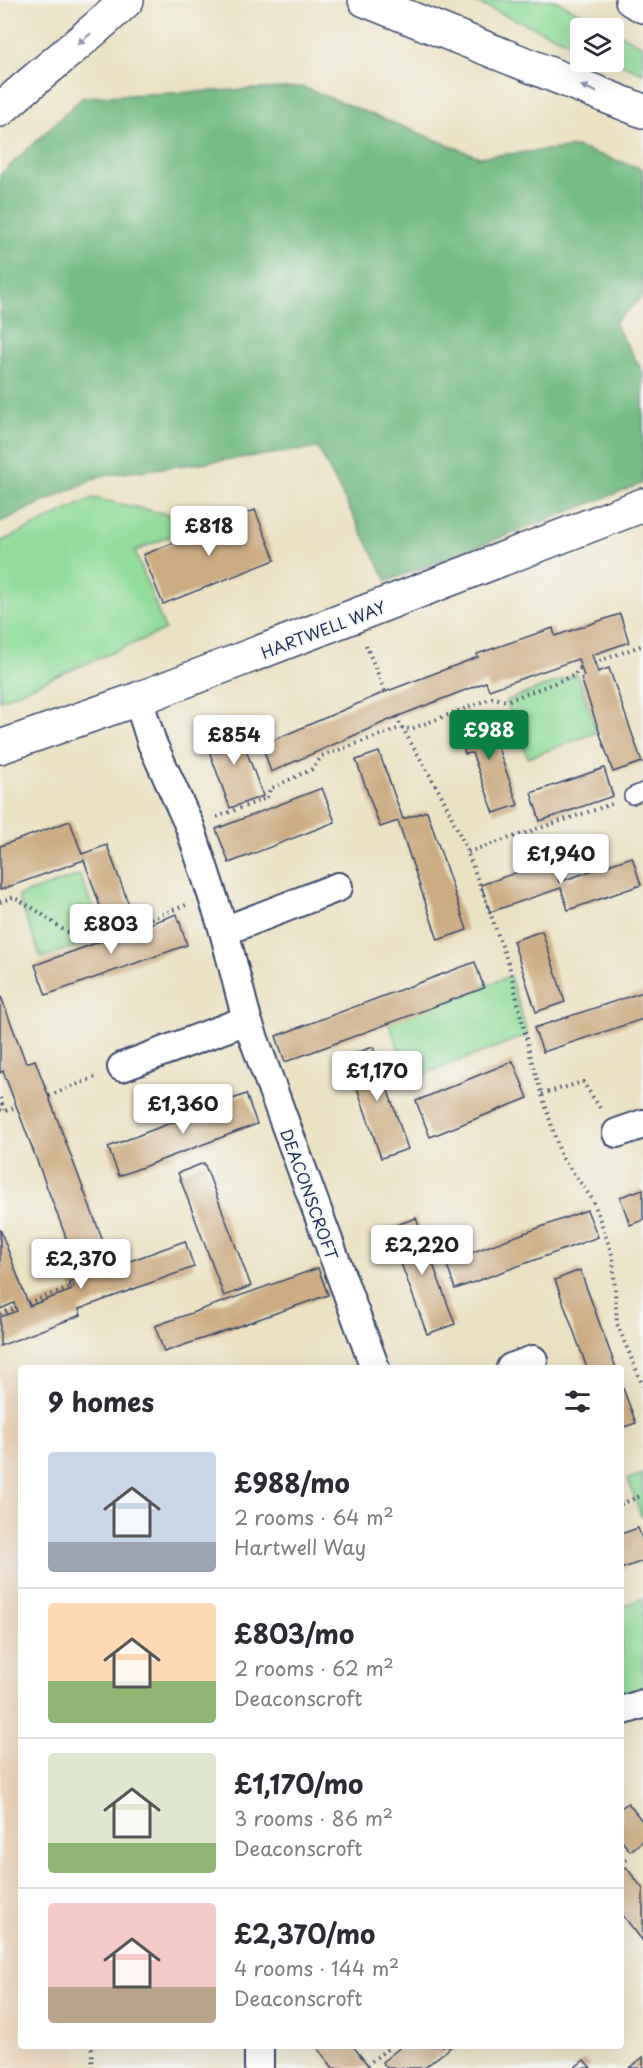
<!DOCTYPE html>
<html lang="en">
<head>
<meta charset="utf-8">
<style>
	body { margin:0; font-family:"Playpen Sans",sans-serif; background:#f7f7f7; color:#2b2b33; height:100vh; display:flex; flex-direction:column; font-size:22px; white-space:nowrap }
	* { box-sizing:border-box; margin:0 }
	p { font-size:20px; color:#7c7c81 }
	.icon { flex:none; width:33px; height:33px; fill:none; stroke:currentColor; stroke-width:2; stroke-linecap:round; stroke-linejoin:round }
	.map { position:relative; flex:1; overflow:hidden }
	.details { position:absolute; left:18px; top:1365px; width:606px; height:684px; display:flex; flex-direction:column; background:#fff; border-radius:6px; box-shadow:0 6px 24px #0002 }
	.details>* { flex:none }
	.fabs { position:absolute; left:570px; top:18px; display:grid; gap:12px }
	.fabs a { display:grid; place-items:center; width:54px; height:54px; border-radius:6px; background:#fff; box-shadow:0 6px 24px #0002; font-size:30px }
	.price { position:absolute; translate:-50% -51px; padding:0 14px; border-radius:6px; background:#fff; color:#222; font-size:20px; line-height:39px; filter:drop-shadow(0 2px 3px #0008) }
	.price::after { content:''; position:absolute; left:50%; top:36px; width:18px; height:14px; margin-left:-9px; background:inherit; clip-path:polygon(0 0,100% 0,50% 100%) }
	.price.current { background:#0b8043; color:#fff }
	ul { padding:0; list-style:none }
	li { display:flex; align-items:center; gap:18px; height:150px; padding:0 30px }
	li+li { border-top:2px solid #e1e1e2 }
	li span { display:grid; place-items:center; flex:none; width:168px; height:120px; border-radius:6px; color:#555 }
	li>.icon { margin-inline-start:auto }
	span .icon { width:72px; height:72px; fill:#fffc; stroke-width:1 }
	li b { font-size:26px }
	h2 { display:flex; justify-content:space-between; align-items:center; height:72px; padding:0 30px; font-size:26px }
	.map>svg:first-child { display:block }
</style>
</head>
<body>
<div class="map">
<svg width="643" height="2068" viewBox="0 0 643 2068">
	<rect width="100%" height="100%" fill="#f6f6f2"/>
	<filter id="ink" filterUnits="userSpaceOnUse"><feTurbulence type="fractalNoise" baseFrequency=".0167" numOctaves="2"/><feDisplacementMap in="SourceGraphic" scale="12" xChannelSelector="R" yChannelSelector="G"/><feConvolveMatrix kernelMatrix="1 2 1 2 8 2 1 2 1" color-interpolation-filters="sRGB"/></filter>
	<filter id="wash" filterUnits="userSpaceOnUse"><feTurbulence type="fractalNoise" baseFrequency=".008" numOctaves="4" result="noise"/><feDisplacementMap in="SourceGraphic" scale="24" xChannelSelector="R" yChannelSelector="G"/><feGaussianBlur stdDeviation="1.35" result="paint"/><feColorMatrix in="noise" values="0 0 0 0 0 0 0 0 0 0 0 0 0 0 0 0 0 1.4 0 .05"/><feComposite in="paint" operator="in"/></filter>
	<g filter="url(#wash)">
		<rect width="100%" height="100%" fill="#ebe2c2"/>
		<path fill="#efd6bb" d="M21,1370V2046H75L74,2068H0V1371Z"/>
		<g fill="#92dd9a" stroke="#56867c" stroke-width="1.5">
			<path d="M470,0H555L609,28H580V47Z"/>
			<path d="M614,31L643,46V73L614,61Z"/>
			<path d="M93,498L203,522L135,551L165,630L0,700V542Z"/>
			<path d="M577,674L597,732L528,758L506,701Z"/>
			<path d="M80,875L104,937L41,958L18,896Z"/>
			<path d="M510,976L528,1035L411,1079L388,1022Z"/>
			<path d="M643,1474V1516H641L628,1479Z"/>
			<path d="M643,1598V1694L621,1700V1607Z"/>
		</g>
		<path fill="#75bc82" stroke="#487670" stroke-width="1.5" d="M303,87L479,157L576,147L643,169V296L614,323L643,372V483L387,581L318,448L100,476L0,522V175L83,97Z"/>
		<g id="blocks">
			<g fill="#cdac82">
				<path d="M255,510L275,560L163,604L143,555Z"/>
				<path d="M620,614L629,642L592,655L598,672L609,668L642,762L613,772L581,678L584,676L578,659L489,690L486,682L396,717L271,772L262,745L385,692L478,657L477,654L553,628L555,636Z"/>
				<path d="M492,715L501,743L497,745L518,805L494,813L472,753L465,754L457,727Z"/>
				<path d="M237,725L263,796L230,808L204,737Z"/>
				<path d="M379,752L403,819L427,811L467,930L438,940L398,821L380,827L356,760Z"/>
				<path d="M604,768L613,796L540,821L531,793Z"/>
				<path d="M322,788L335,822L229,863L216,829Z"/>
				<path d="M70,821L82,854L107,845L133,916L107,926L84,860L0,890V846Z"/>
				<path d="M632,857L641,885L568,910L561,888L490,912L481,885L552,860L559,882Z"/>
				<path d="M177,914L187,945L46,995L35,965Z"/>
				<path d="M542,931L565,1002L536,1012L513,941Z"/>
				<path d="M475,962L484,988L285,1062L276,1036Z"/>
				<path d="M643,992V1019L543,1052L534,1028Z"/>
				<path d="M0,994L26,1063L35,1060L104,1244L73,1256L3,1071L0,1073Z"/>
				<path d="M373,1047L408,1149L381,1158L346,1056Z"/>
				<path d="M513,1061L528,1098L430,1137L416,1101Z"/>
				<path d="M246,1094L257,1124L119,1176L108,1147Z"/>
				<path d="M204,1163L251,1286L224,1296L178,1173Z"/>
				<path d="M643,1189V1220L630,1225L620,1197Z"/>
				<path d="M587,1210L598,1237L455,1289L446,1262Z"/>
				<path d="M416,1218L455,1324L427,1334L388,1228Z"/>
				<path d="M0,1229L29,1306L72,1290L69,1283L185,1241L194,1267L79,1309L81,1315L0,1346V1317L17,1311L14,1303L0,1309Z"/>
				<path d="M318,1268L328,1295L164,1352L155,1326Z"/>
				<path d="M580,1270L616,1368H587L555,1280Z"/>
				<path d="M621,1383L636,1423L621,1428Z"/>
				<path d="M638,1528L643,1541V1561L621,1569V1534Z"/>
				<path d="M628,1803L643,1822V1841L630,1851L621,1840V1808Z"/>
				<path d="M626,1867L643,1889V1941L621,1913V1871Z"/>
				<path d="M316,2046H353L370,2068H333Z"/>
				<path d="M402,2046H452L424,2068H387L382,2062Z"/>
				<path d="M643,2057V2068H629L638,2061Z"/>
				<path d="M584,2060L591,2068H574Z"/>
			</g>
		</g>
	</g>
	<g filter="url(#ink)">
		<use href="#blocks" fill-opacity="0" stroke="#3a4a6d" stroke-width="1.5"/>
		<g fill="none" stroke-linecap="round" stroke-linejoin="round">
			<defs>
				<path id="service" d="M632,796L643,791"/>
				<g id="minor">
					<path d="M224,931L338,887"/>
					<path d="M247,1020L375,1368"/>
					<path d="M122,1067L247,1020L224,931L190,827L152,743L138,699"/>
					<path d="M617,1133L643,1124"/>
					<path d="M511,1368L533,1360"/>
					<path d="M621,1711L643,1704"/>
					<path d="M259,2046V2068"/>
				</g>
				<g id="tertiary">
					<path d="M0,110C42,72 86,39 127,0"/>
					<path d="M0,747L138,699L643,505"/>
				</g>
				<g id="trunk">
					<path d="M365,0L643,111"/>
					<path d="M632,0L643,6"/>
				</g>
			</defs>
			<use href="#service" stroke="#3a4a6d" stroke-width="18"/>
			<use href="#minor" stroke="#3a4a6d" stroke-width="32"/>
			<use href="#tertiary" stroke="#3a4a6d" stroke-width="36"/>
			<use href="#trunk" stroke="#3a4a6d" stroke-width="36"/>
			<g stroke="#3a4a6d" stroke-width="4" stroke-dasharray="1.5 4.5" stroke-linecap="butt">
				<path d="M366,645L385,692"/>
				<path d="M594,663L643,645"/>
				<path d="M396,717L443,798L465,846L486,901L510,969L531,1059L561,1156L593,1200L613,1257L617,1324L643,1386"/>
				<path d="M217,817L267,798L270,789L312,769L322,756L400,728L411,729L492,698L507,701L575,675L578,669L581,668"/>
				<path d="M468,852L612,804"/>
				<path d="M0,902L14,897L36,910L65,931L94,941L186,905"/>
				<path d="M542,1094L583,1082L602,1111"/>
				<path d="M49,1096L96,1077"/>
				<path d="M0,1098L4,1110"/>
				<path d="M0,1110L5,1111L17,1107"/>
				<path d="M28,1303L77,1285"/>
				<path d="M0,1314L15,1308"/>
				<path d="M621,1504L643,1495"/>
				<path d="M621,1864L629,1858"/>
				<path d="M367,2065L391,2046"/>
				<path d="M92,2068V2046"/>
			</g>
			<use href="#service" stroke="#fff" stroke-width="15"/>
			<use href="#minor" stroke="#fff" stroke-width="28"/>
			<use href="#tertiary" stroke="#fff" stroke-width="33"/>
			<use href="#trunk" stroke="#fff" stroke-width="33"/>
		</g>
		<defs><path id="oneway-solid" d="M-6-.8H1V-3.2L6.5 0L1 3.2V.8H-6Z" transform="scale(1.5)"/></defs>
		<g fill="#8d97ae">
			<use href="#oneway-solid" transform="translate(84 39) rotate(141)"/>
			<use href="#oneway-solid" transform="translate(589 89) rotate(-158)"/>
		</g>
	</g>
	<g text-anchor="middle" dominant-baseline="central" stroke-width="4.5" stroke-linejoin="round" paint-order="stroke">
		<g font-size="16" fill="#1b2f5e" stroke="#f6f6f2">
			<text transform="translate(323 629) rotate(-21)">HARTWELL WAY</text>
			<text transform="translate(310 1194) rotate(70)">DEACONSCROFT</text>
		</g>
	</g>
</svg>
<div class="fabs">
<a><svg class="icon" aria-label="layers" viewBox="0 0 24 24"><path d="M12 4l9 5-9 5-9-5zM3 14l9 5 9-5"/></svg></a>
</div>
<b class="price" style="left:209px;top:557px">£818</b>
<b class="price current" style="left:489px;top:761px">£988</b>
<b class="price" style="left:234px;top:766px">£854</b>
<b class="price" style="left:561px;top:885px">£1,940</b>
<b class="price" style="left:111px;top:955px">£803</b>
<b class="price" style="left:377px;top:1102px">£1,170</b>
<b class="price" style="left:183px;top:1135px">£1,360</b>
<b class="price" style="left:422px;top:1276px">£2,220</b>
<b class="price" style="left:81px;top:1290px">£2,370</b>
<section class="details">
<h2>9 homes<svg class="icon" aria-label="filters" viewBox="0 0 24 24"><path d="M4 7h16M4 17h16"/><circle cx="9" cy="7" r="2"/><circle cx="15" cy="17" r="2"/></svg></h2>
<ul>
<li><span style="background:linear-gradient(#c9d6e8 75%,#9aa5b1 0)"><svg class="icon" aria-label="home" viewBox="0 0 24 24"><path d="M3 11l9-7 9 7M6 9v11h12V9"/></svg></span><div><b>£988/mo</b><p>2 rooms · 64 m²</p><p>Hartwell Way</p></div></li>
<li><span style="background:linear-gradient(#ffd9b3 65%,#8fb573 0)"><svg class="icon" aria-label="home" viewBox="0 0 24 24"><path d="M3 11l9-7 9 7M6 9v11h12V9"/></svg></span><div><b>£803/mo</b><p>2 rooms · 62 m²</p><p>Deaconscroft</p></div></li>
<li><span style="background:linear-gradient(#dfe7d0 75%,#8fb573 0)"><svg class="icon" aria-label="home" viewBox="0 0 24 24"><path d="M3 11l9-7 9 7M6 9v11h12V9"/></svg></span><div><b>£1,170/mo</b><p>3 rooms · 86 m²</p><p>Deaconscroft</p></div></li>
<li><span style="background:linear-gradient(#f6c9c9 70%,#b9a48a 0)"><svg class="icon" aria-label="home" viewBox="0 0 24 24"><path d="M3 11l9-7 9 7M6 9v11h12V9"/></svg></span><div><b>£2,370/mo</b><p>4 rooms · 144 m²</p><p>Deaconscroft</p></div></li>
</ul>
</section>
</div>
</body>
</html>
